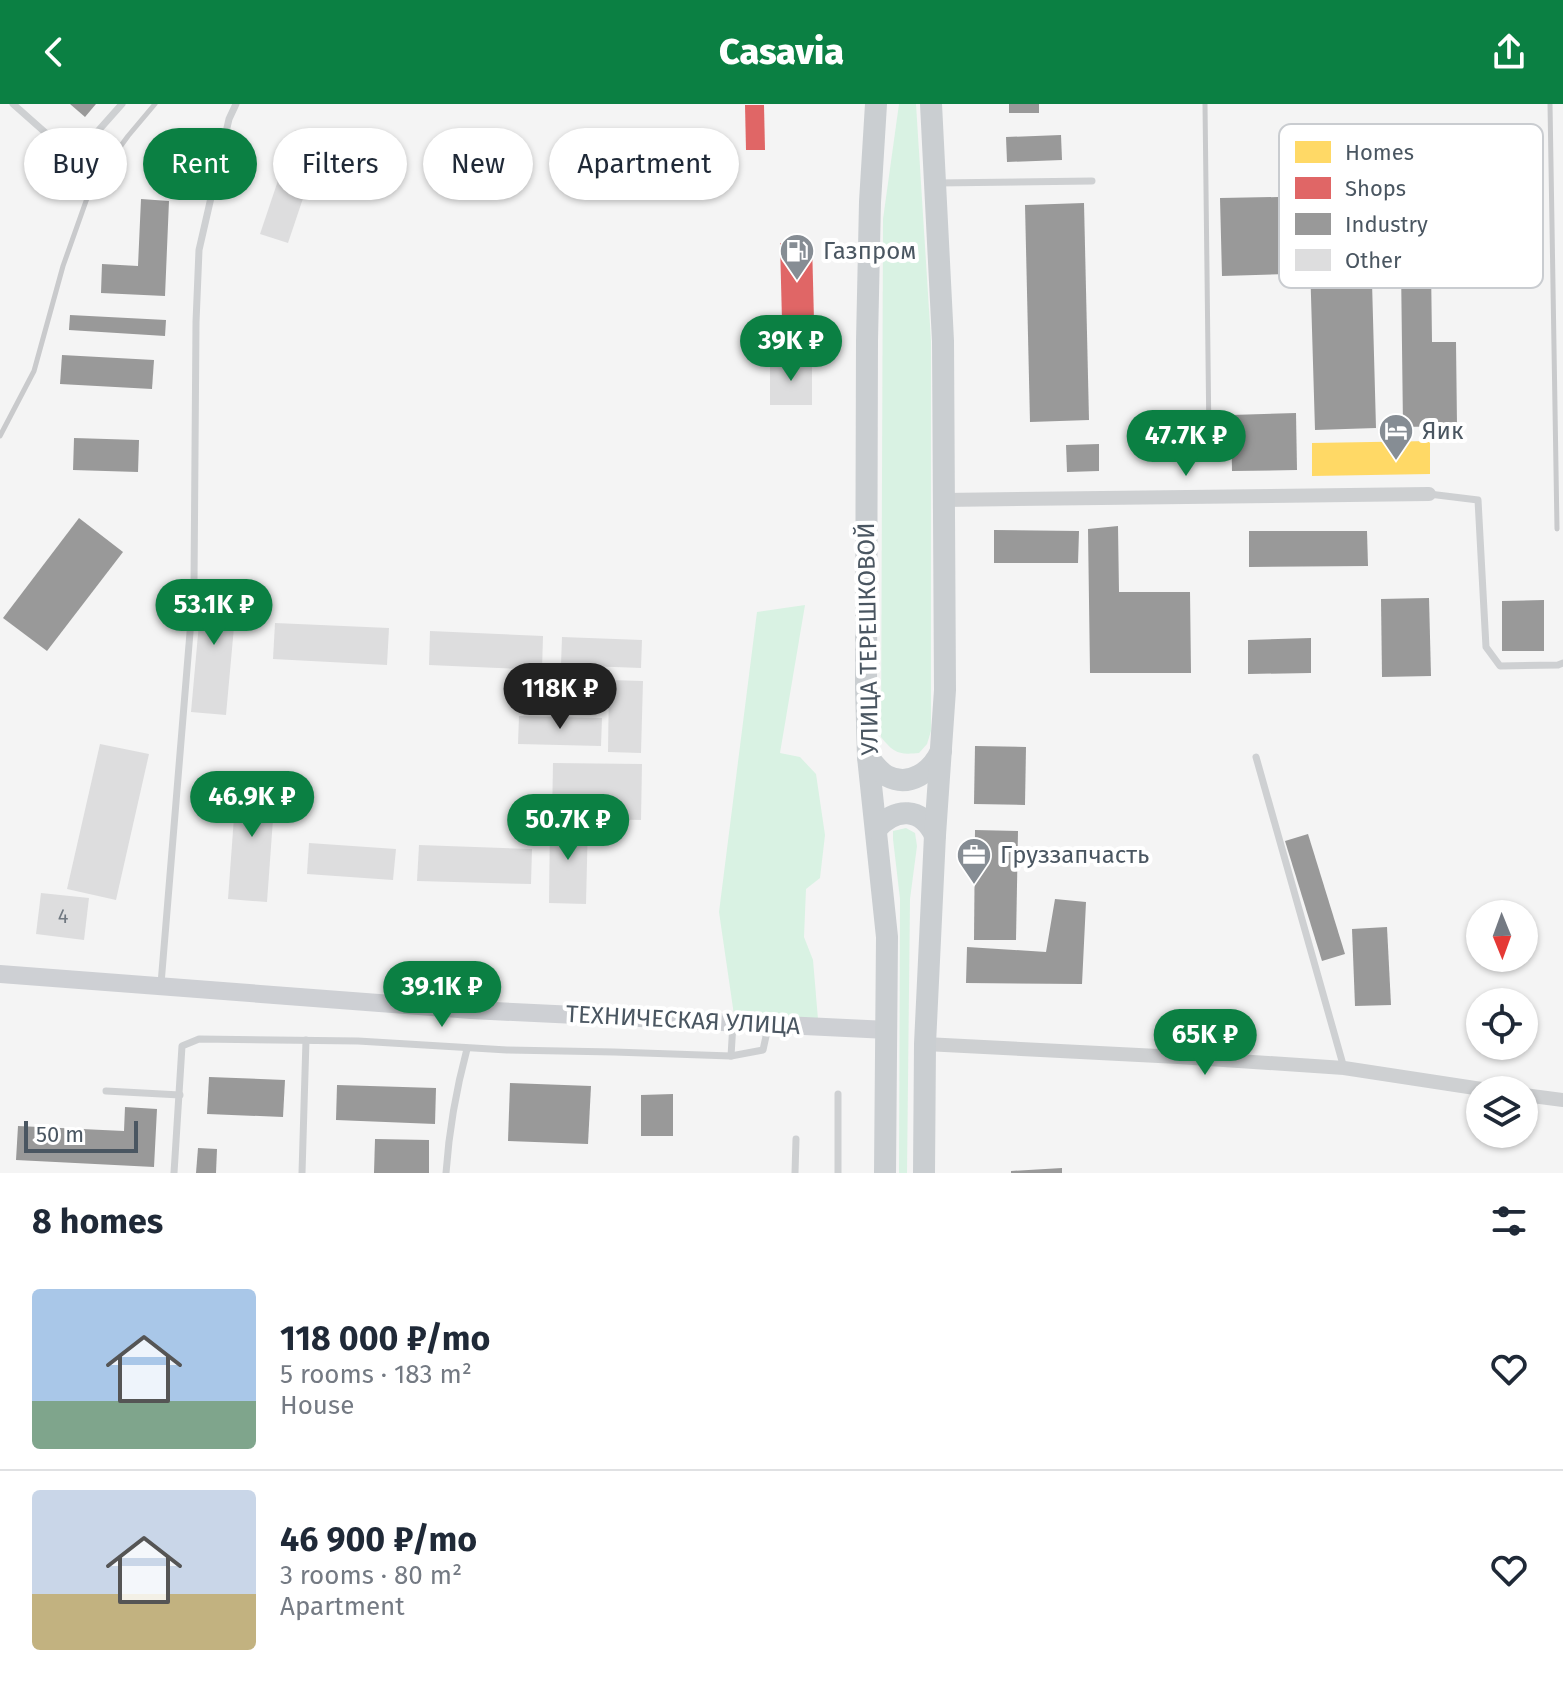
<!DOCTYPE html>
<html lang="en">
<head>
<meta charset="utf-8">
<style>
	body { margin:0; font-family:"Fira Sans",sans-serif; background:#f6f6f7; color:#1f2937; height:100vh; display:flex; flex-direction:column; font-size:30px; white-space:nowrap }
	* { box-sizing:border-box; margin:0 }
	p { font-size:26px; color:#747a83 }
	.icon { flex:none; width:44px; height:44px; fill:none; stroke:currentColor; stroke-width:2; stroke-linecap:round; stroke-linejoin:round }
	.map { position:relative; height:1069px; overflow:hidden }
	.details { display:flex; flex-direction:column; background:#fff; flex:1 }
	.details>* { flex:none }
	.guide { position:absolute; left:24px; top:24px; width:800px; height:72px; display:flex; gap:16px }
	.needle { width:52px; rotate:179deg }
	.buttons { position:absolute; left:1466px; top:796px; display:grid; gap:16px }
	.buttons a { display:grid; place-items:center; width:72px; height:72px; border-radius:50%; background:#fff; box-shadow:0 2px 6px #0004; font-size:40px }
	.scale { position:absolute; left:24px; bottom:20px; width:114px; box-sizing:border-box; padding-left:8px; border:4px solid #4a5661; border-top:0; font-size:22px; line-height:28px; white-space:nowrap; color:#4a5661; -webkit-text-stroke:6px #fff; paint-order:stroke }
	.price { position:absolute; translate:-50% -68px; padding:0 18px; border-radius:28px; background:#0b8043; color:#fff; font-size:26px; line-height:52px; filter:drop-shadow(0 2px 4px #0008) }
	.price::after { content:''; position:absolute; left:50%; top:48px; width:24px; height:18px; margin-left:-12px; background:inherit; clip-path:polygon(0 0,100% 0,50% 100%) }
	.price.selected { background:#222; color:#fff }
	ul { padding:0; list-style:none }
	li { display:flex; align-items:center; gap:24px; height:200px; padding:0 32px }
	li+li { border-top:2px solid #e0e1e3 }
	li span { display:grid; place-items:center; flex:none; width:224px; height:160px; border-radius:8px; color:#555 }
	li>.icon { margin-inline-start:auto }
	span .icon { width:96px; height:96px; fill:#fffc; stroke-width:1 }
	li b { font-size:34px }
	h2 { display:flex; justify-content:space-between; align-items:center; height:96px; padding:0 32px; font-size:34px }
	.tag { padding:0 28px; border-radius:36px; background:#fff; box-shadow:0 2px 6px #0004; font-size:28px; line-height:72px }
	.tag.selected { background:#0b8043; color:#fff }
	header { display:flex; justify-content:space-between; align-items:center; height:104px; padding:0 32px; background:#0b8043; color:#fff; font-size:36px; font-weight:800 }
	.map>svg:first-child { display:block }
</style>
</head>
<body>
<header><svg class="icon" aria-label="back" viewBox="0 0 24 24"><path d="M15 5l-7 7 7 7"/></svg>Casavia<svg class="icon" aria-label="share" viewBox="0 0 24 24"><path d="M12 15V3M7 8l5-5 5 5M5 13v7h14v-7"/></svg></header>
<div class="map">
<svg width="1563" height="1069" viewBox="0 0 1563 1069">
	<rect width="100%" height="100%" fill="#f4f4f4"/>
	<g fill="#d9f2e3">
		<path d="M899,0H916L931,237V627L927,640L919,649C898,651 894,649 881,633L883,115Z"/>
		<path d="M805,501L780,649L800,653L816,670L825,731L820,774L806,785L804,833L813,856L818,915L734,911L719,808L757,508Z"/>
		<path d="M906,724L915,729L917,742L910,795L907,1069H899L900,795L893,735V727Z"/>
	</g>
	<path fill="#ffd966" d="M1430,337V370L1312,372V339Z"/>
	<g fill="#e06666">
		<path d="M745,1H764L765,46H746Z"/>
		<path d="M780,139H812L814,216L782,217Z"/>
	</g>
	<g fill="#999">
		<path d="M70,0H96L85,13Z"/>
		<rect x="1009" y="0" width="30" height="9"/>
		<path d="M1061,31L1062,56L1007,58L1006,33Z"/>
		<path d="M1278,93V102L1356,100L1357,141H1371L1376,324L1315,326L1310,159L1287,160V170L1222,172L1220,94Z"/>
		<path d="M141,95L169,97L165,192L101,189L102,160L138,162Z"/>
		<path d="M1084,99L1089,316L1030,318L1025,101Z"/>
		<path d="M1401,162H1431L1432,238H1456L1457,322L1403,323Z"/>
		<path d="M70,211L166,216L165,232L69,226Z"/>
		<path d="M62,251L154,256L152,285L60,280Z"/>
		<path d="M1296,309L1297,366L1232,367L1231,311Z"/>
		<path d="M74,334L139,336L138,368L73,366Z"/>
		<path d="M1099,340V367L1067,368L1066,341Z"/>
		<path d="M79,414L123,448L47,547L3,514Z"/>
		<path d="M1118,422L1119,488H1190L1191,569H1090L1088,425Z"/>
		<path d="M994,426L1079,427L1078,459H994Z"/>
		<path d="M1249,427H1367L1368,462L1249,463Z"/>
		<path d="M1429,494L1431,572L1382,573L1381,495Z"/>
		<path d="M1544,496V547H1502V497Z"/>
		<path d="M1311,534V569L1248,570V536Z"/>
		<path d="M975,642L1026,643L1025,701L974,700Z"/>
		<path d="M975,726L1018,727L1016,836H974Z"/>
		<path d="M1308,730L1345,850L1322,857L1285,737Z"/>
		<path d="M1055,795L1086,798L1082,880L966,879L967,843L1046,848Z"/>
		<path d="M1387,823L1391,901L1355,902L1352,825Z"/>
		<path d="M209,973L285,976L283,1013L207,1010Z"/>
		<path d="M510,979L591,982L588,1040L508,1037Z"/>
		<path d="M337,981L436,984L435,1020L336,1016Z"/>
		<path d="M673,990V1032H641V991Z"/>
		<path d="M125,1003L157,1005L154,1063L16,1056L18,1022L124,1027Z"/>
		<path d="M375,1035L429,1036V1069H374Z"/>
		<path d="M198,1044L217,1045L216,1069H196Z"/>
		<path d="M1062,1064V1069H1011V1067Z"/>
	</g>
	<g fill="#ddddde">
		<path d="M295,26L323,35L288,139L260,130Z"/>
		<rect x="770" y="257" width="42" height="44"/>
		<path d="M203,475L238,479L226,611L191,608Z"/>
		<path d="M275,519L389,524L387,561L273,555Z"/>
		<path d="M430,527L543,532L542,566L429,561Z"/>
		<path d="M562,533L642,536L641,564L561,561Z"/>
		<path d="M609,576L643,577L641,649L608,648Z"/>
		<path d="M519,612L602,614L601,642L518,640Z"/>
		<path d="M100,640L149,650L116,796L67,785Z"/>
		<path d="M553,659L642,660L641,716L552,714Z"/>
		<path d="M237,672L276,674L267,798L228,795Z"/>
		<path d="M550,717H588L586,800L549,799Z"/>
		<path d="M309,739L396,745L393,776L307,770Z"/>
		<path d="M419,741L532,745L531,780L417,777Z"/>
		<path d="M41,789L89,794L84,836L36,830Z"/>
	</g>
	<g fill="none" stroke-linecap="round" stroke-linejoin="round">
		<g stroke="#ced0d2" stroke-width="7">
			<path d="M13,0L74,54L122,0"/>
			<path d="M937,79L1092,77"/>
			<path d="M1429,390L1478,396L1486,543L1500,562L1558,561L1563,559"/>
			<path d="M1256,653L1344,964"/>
			<path d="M161,880L194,480L196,218L199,146L229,15L236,0"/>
			<path d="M731,952L733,919"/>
			<path d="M106,987L180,991"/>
			<path d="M174,1069L182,942L199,935L358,937L507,946L614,948L731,952L763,946L768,923"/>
			<path d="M302,1069L306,936"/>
			<path d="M446,1069C449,1026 456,986 467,945"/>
			<path d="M795,1069L796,1035"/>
			<path d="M838,1069V990"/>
		</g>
		<g stroke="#ced0d2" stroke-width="14">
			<path d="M943,396L1429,390"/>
			<path d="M925,940L1178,953L1344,964L1488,986"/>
			<path d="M1524,991L1563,996"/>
		</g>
		<path stroke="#ced0d4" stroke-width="18" d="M0,870L471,906L888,926"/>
		<g stroke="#caced1" stroke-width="22">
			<path d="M876,0L870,98L867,237L866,584L868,653L887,833L885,1069"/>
			<path d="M868,653C874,660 879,668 887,672C910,684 932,667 941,647"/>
			<path d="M876,725C896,703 921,703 935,731"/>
			<path d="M924,1069L925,940L935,731L945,586L943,237L931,0"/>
		</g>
		<g stroke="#c9cacc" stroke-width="5">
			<path d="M1205,0L1209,336"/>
			<path d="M1550,0L1557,425"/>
			<path d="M0,332L34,267L63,162L91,83L128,32L155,0"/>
		</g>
	</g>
	<defs>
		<symbol id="fuel-pin" viewBox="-11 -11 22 30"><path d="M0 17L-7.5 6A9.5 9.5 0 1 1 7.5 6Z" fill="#868d94" stroke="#fff"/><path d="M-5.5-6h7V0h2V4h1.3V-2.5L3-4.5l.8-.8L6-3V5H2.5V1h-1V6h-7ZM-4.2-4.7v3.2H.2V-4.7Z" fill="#fff"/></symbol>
		<symbol id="hotel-pin" viewBox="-11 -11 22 30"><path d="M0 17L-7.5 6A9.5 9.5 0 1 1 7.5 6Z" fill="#868d94" stroke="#fff"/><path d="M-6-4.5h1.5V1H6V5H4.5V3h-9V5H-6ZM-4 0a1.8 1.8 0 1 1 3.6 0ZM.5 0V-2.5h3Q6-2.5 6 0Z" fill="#fff"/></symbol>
		<symbol id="office-pin" viewBox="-11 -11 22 30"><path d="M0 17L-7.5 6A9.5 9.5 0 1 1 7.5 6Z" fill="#868d94" stroke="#fff"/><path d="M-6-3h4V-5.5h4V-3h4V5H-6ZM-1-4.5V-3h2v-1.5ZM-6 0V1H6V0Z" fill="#fff"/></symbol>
	</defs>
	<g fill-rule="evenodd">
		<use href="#fuel-pin" x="777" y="127" width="40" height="54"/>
		<use href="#hotel-pin" x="1376" y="307" width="40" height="54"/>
		<use href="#office-pin" x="954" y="731" width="40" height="54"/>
	</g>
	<g text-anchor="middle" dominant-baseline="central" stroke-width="8" stroke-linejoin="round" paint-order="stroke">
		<g font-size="20" fill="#707881">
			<text x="63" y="812">4</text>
		</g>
		<g font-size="24" fill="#4a5661" stroke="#fff" text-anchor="start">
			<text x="823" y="147">Газпром</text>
			<text x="1422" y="327">Яик</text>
			<text x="1000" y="751">Груззапчасть</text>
		</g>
		<g font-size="24" fill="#4a5661" stroke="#fff">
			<text transform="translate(868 535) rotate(-91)">УЛИЦА ТЕРЕШКОВОЙ</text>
			<text transform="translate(683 916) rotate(3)">ТЕХНИЧЕСКАЯ УЛИЦА</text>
		</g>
	</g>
	<rect x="1279" y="20" width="264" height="164" rx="12" fill="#fff" stroke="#c9ccd0" stroke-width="2"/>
	<rect x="1295" y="37" width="36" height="22" fill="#ffd966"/>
	<rect x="1295" y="73" width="36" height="22" fill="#e06666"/>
	<rect x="1295" y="109" width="36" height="22" fill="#999"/>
	<rect x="1295" y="145" width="36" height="22" fill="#ddddde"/>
	<g font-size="22" fill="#4a5661">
		<text x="1345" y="56">Homes</text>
		<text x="1345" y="92">Shops</text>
		<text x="1345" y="128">Industry</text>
		<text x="1345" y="164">Other</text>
	</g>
</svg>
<div class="buttons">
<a><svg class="needle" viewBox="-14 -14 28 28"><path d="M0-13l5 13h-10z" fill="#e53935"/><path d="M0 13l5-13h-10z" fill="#747a83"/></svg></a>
<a><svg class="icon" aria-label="locate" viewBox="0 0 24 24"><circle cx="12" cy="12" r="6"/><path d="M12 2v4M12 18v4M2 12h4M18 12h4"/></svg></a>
<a><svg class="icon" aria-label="layers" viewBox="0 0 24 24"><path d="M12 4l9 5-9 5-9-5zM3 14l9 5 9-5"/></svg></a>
</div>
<div class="scale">50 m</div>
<b class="price" style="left:791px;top:279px">39K ₽</b>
<b class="price" style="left:1186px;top:374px">47.7K ₽</b>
<b class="price" style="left:214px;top:543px">53.1K ₽</b>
<b class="price selected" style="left:560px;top:627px">118K ₽</b>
<b class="price" style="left:252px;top:735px">46.9K ₽</b>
<b class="price" style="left:568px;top:758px">50.7K ₽</b>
<b class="price" style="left:442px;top:925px">39.1K ₽</b>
<b class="price" style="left:1205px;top:973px">65K ₽</b>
<div class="guide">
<a class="tag">Buy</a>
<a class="tag selected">Rent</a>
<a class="tag">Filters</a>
<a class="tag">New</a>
<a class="tag">Apartment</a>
</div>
</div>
<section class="details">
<h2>8 homes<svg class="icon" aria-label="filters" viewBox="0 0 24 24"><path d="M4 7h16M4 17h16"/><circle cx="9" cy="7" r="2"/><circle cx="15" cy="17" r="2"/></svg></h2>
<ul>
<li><span style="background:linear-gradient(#a9c7e8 70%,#7fa58c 0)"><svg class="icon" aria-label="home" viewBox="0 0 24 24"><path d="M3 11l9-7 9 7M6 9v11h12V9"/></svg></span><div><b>118 000 ₽/mo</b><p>5 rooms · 183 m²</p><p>House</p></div><svg class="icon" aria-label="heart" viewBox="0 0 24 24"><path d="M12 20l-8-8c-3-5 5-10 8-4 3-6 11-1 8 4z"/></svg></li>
<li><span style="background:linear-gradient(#c9d6e8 65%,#c2b280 0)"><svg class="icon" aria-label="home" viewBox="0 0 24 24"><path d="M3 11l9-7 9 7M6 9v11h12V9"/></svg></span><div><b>46 900 ₽/mo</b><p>3 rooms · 80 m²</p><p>Apartment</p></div><svg class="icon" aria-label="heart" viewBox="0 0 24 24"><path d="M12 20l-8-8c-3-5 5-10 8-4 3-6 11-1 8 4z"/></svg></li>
</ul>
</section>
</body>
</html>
